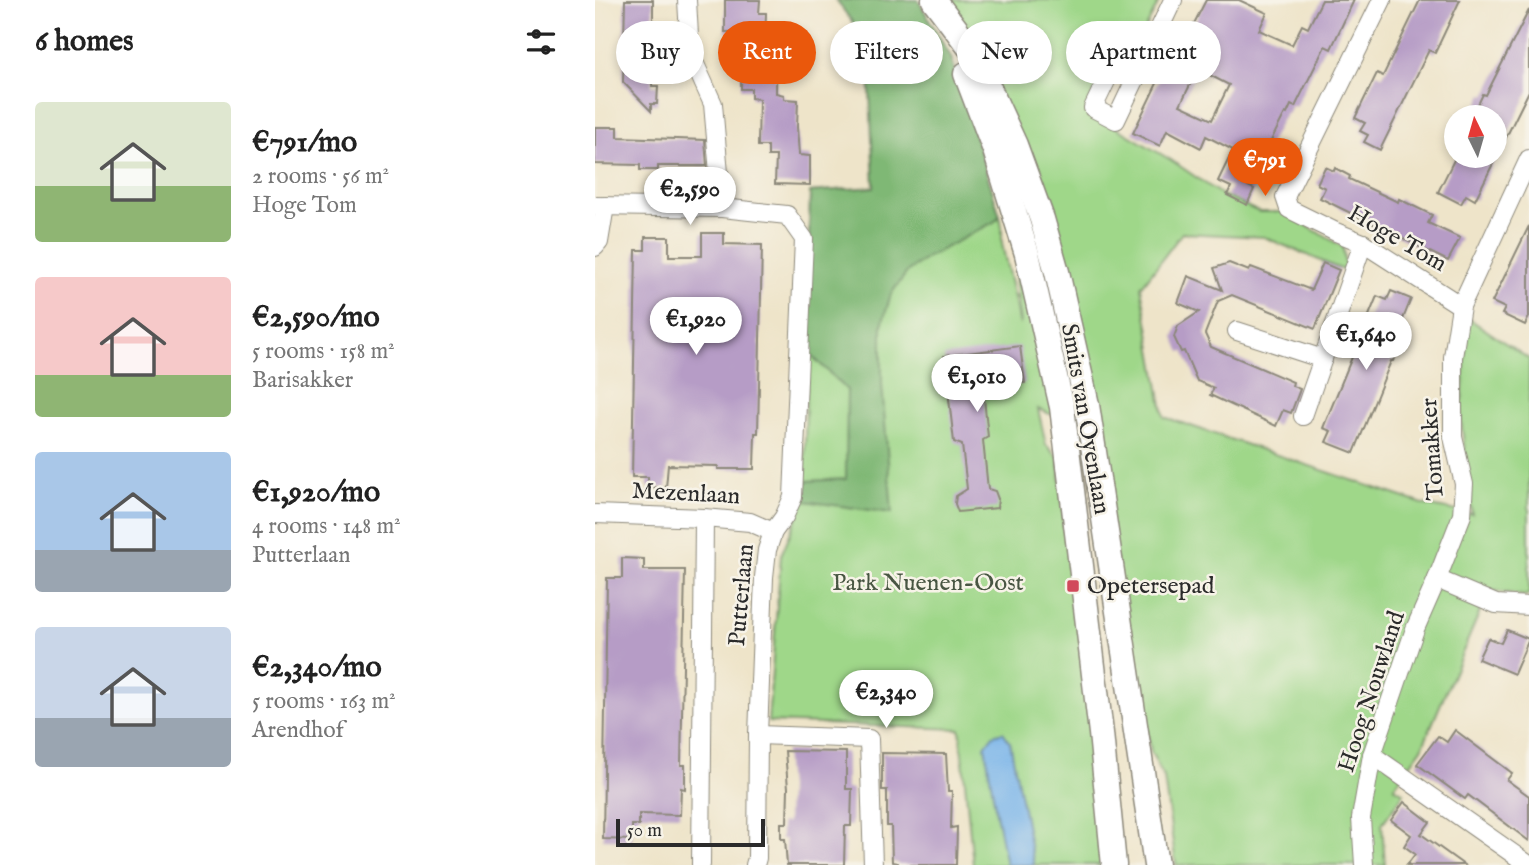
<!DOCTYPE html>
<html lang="en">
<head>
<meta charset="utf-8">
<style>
	body { margin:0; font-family:"IM FELL English",serif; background:#f2f2f2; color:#222; height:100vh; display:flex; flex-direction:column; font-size:26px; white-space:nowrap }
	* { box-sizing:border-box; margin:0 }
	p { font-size:23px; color:#767676 }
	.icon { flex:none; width:38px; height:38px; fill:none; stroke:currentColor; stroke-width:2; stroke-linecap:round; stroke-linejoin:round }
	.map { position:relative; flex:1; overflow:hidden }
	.details { display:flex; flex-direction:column; background:#fff; width:595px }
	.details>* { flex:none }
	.hud { position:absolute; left:21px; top:21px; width:665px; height:63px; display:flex; gap:14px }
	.needle { width:46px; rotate:355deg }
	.controls { position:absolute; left:849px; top:105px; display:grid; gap:14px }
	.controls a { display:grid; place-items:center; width:63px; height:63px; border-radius:50%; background:#fff; box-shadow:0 4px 10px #0003; font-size:35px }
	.scale { position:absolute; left:21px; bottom:18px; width:149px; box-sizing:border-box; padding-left:7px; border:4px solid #2b2b2b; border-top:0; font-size:19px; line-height:24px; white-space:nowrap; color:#2b2b2b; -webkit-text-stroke:5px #f7f3e8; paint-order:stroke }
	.price { position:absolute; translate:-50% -60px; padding:0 16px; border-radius:24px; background:#fff; color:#222; font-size:23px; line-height:46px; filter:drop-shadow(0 2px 4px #0008) }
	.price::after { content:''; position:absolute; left:50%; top:42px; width:21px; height:16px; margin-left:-10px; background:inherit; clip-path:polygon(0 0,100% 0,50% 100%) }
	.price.on { background:#ea580c; color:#fff }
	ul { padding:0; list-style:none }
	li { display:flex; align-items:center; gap:21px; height:175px; padding:0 35px }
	li span { display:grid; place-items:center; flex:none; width:196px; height:140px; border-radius:7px; color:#555 }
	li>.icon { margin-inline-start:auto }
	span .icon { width:84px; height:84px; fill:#fffc; stroke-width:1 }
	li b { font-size:30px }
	h2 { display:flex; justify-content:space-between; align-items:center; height:84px; padding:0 35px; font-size:30px }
	.tag { padding:0 24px; border-radius:32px; background:#fff; box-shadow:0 4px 10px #0003; font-size:24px; line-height:63px }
	.tag.on { background:#ea580c; color:#fff }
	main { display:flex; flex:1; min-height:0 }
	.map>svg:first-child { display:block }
</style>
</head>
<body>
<main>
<section class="details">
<h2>6 homes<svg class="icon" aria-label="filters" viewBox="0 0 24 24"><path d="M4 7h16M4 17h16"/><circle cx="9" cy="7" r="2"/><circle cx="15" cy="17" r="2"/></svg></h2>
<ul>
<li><span style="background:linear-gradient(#dfe7d0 60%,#8fb573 0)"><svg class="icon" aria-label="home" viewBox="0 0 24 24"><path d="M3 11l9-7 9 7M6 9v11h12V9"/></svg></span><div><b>€791/mo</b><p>2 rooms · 56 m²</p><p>Hoge Tom</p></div></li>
<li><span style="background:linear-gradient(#f6c9c9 70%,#8fb573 0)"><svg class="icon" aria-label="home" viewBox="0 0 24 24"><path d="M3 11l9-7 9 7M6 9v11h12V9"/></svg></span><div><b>€2,590/mo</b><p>5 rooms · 158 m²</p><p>Barisakker</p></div></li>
<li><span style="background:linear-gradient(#a9c7e8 70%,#9aa5b1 0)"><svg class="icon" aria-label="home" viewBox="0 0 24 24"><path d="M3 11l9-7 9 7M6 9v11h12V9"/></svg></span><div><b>€1,920/mo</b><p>4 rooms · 148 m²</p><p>Putterlaan</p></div></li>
<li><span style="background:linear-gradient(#c9d6e8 65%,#9aa5b1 0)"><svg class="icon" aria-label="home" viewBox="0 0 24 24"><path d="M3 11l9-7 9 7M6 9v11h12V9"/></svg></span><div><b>€2,340/mo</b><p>5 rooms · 163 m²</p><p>Arendhof</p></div></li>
</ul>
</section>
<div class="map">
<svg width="934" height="865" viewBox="0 0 934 865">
	<rect width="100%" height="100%" fill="#f7f3e8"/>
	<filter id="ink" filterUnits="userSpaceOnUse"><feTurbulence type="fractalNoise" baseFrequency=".0143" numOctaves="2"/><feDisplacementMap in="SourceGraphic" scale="14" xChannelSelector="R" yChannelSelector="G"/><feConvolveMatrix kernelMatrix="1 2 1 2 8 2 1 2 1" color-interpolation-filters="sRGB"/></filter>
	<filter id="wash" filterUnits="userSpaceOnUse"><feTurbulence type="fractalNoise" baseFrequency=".00686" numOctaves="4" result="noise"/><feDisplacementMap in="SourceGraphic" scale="28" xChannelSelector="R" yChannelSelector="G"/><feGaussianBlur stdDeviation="1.57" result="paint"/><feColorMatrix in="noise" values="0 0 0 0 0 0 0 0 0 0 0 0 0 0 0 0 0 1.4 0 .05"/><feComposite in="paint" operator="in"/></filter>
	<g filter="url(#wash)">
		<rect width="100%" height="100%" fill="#eee4c9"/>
		<g fill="#9fd789" stroke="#65815a" stroke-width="2">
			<path d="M351,0H565L543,44L517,53L492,110L576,160L627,195L664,212H688L748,247L750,271L669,237L587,233L546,287L569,417L831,505L877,514L866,419L873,318L934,359V594L930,596L894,590L827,748L799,787L809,793L787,824L790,865H581L569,778L556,752L465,260Z"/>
			<path d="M393,179L403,218L405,216L407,227V244L425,325L421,282L422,277L430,273L459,414H455L443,409L451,445L464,458L469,522L468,524L483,595L507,865H378L365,729L173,722L186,555L209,501L215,192Z"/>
		</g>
		<path fill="#7fb875" stroke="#557250" stroke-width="2" d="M241,0H323L356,57L405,216L399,222L333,257L313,271L296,294L287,325V384L297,513L209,501L211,481L251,479L252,390L212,351L215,192L279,187L273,43Z"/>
		<path fill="#77b3e9" stroke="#516f8a" stroke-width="2" d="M408,732L415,742L439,865H411L401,813L390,746L398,735Z"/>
		<g id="blocks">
			<g fill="#b69cc6" fill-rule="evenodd">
				<path d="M30,0H58V29H62V49H57V86H63L62,104H56V111L28,82Z"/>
				<path d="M130,0H165L164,13H171L170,41L182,42L181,93L189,95V99L203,100L202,127L204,155L215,156V185L180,184L181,156H173V146H163L164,99L156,98V89H146L147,42L139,41V32H130Z"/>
				<path d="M611,0H644L672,13L664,30L697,45L707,25L713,28L727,0H759L736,49L730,46L700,107L696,105L692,114L690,113L653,186L659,189L652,205L632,195L636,187L623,181L638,150L611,136L606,148L572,130L565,146L538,133L579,48L585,51ZM603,69L634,85L617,120L585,105Z"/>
				<path d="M825,0H865L840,53L834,50L785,150L769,142L773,135L765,131L770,123L760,118L782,73L788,76Z"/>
				<path d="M934,10V91L880,200L871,195L866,204L843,192L861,156H900V117H877L888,94L891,95Z"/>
				<path d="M0,127H23V137L110,140L112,166H63V170H45V165L0,164Z"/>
				<path d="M730,167L739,171L740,168L755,176L754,179L803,202L804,199L837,215L833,223L865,238L853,261L725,198L730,188L722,184Z"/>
				<path d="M934,226V317L930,325L907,314L910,308L897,302Z"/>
				<path d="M107,233H129V244L167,245L163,433H160L159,469H123V466L73,465L71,488L53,487V477H37L41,250H50V237H74V256H107Z"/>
				<path d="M634,263L654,271L656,267L716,290L728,263L744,270L720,329L637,295L623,301L610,334L616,347L698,382L697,386L705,389L696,413L688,410L681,426L615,395L619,388L602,381L589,351L586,352L579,337L583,326L604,312L583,303L593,276L627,290L619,268Z"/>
				<path d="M796,291L816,299L802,334L806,342L798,361H796L759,453L731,442L736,431L728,428L782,296L792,300Z"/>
				<path d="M425,346L430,383L388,388L393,437L388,440L393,489L400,491L403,499L402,508L363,512L360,504L361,496L372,489L367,445L359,442L349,356Z"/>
				<path d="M27,558L49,559V570H90L86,765H90V789L86,788L85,815L44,814V825H37V840L8,839L12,578H27Z"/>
				<path d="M912,630L934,639L919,674L883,659L893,638L906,643Z"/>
				<path d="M860,730L917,773L912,780L934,796V841L873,795L870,799L822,764L843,736L852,742Z"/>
				<path d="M190,751L251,752V789H257L256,826H250L249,865H192L190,839H186V823H192L193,788Z"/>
				<path d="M287,753L351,754L353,791H357L356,828L362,827L361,865H303V863L297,862L296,826H292V790H287Z"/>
				<path d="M809,802L835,822L826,834L869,865H812L820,854L809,846L816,835L796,820Z"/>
			</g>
		</g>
	</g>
	<g filter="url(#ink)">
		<use href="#blocks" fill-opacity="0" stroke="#8c887a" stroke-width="2"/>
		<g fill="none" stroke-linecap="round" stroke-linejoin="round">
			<defs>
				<g id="street">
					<path d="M92,0L95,53L118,104L127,208"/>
					<path d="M787,0L690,197L694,209L741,232L768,243L866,306"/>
					<path d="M553,51L522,58L498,108L521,120L578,0"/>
					<path d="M0,206L127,208L192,215L209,239L198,497L189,517L178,532L172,550L169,577L163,735L162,858L160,865"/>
					<path d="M0,247L4,242L10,206"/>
					<path d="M642,331L728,359"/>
					<path d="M708,416L768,243"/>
					<path d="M0,514L109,518L155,522L178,532"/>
					<path d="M842,579L901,604L934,606"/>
					<path d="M163,735L274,739L278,865"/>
					<path d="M777,755L934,865"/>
					<path d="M106,865L109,518"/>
					<path d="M769,865L766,818L777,755L820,629L842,579L867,515L869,484L858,437V357L866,306L934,159"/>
				</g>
				<g id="secondary">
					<path d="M339,0L376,49L420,145L447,219L462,272L492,405L561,865"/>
					<path d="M371,74L400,150L432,254L467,407L506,733L519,865"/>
				</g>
			</defs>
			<use href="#street" stroke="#8c887a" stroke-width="20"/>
			<use href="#secondary" stroke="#8c887a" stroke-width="27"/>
			<use href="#street" stroke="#fff" stroke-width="18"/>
			<use href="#secondary" stroke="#fff" stroke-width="24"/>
		</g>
	</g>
	<rect fill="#d1495b" stroke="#f7f3e8" stroke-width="2.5" x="471" y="579" width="14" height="14" rx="3.5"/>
	<g text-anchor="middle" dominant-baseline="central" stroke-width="5" stroke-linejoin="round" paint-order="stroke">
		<g font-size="24" fill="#2b2b2b" stroke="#f7f3e8">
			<text transform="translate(802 239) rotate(30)">Hoge Tom</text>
			<text transform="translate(490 419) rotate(80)">Smits van Oyenlaan</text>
			<text transform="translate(838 449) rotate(-94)">Tomakker</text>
			<text transform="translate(91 494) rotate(3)">Mezenlaan</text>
			<text transform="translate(147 595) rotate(-85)">Putterlaan</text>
			<text transform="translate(777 692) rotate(-72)">Hoog Nouwland</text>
		</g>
		<g font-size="24" fill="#485642" stroke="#f7f3e8">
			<text x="333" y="583">Park Nuenen-Oost</text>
		</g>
		<g font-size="24" fill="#2b2b2b" stroke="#f7f3e8" text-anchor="start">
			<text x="492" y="586">Opetersepad</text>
		</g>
	</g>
</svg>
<div class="controls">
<a><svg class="needle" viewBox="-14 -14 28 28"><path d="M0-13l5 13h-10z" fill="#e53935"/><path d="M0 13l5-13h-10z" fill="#767676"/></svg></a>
</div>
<div class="scale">50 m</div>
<b class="price on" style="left:670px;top:198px">€791</b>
<b class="price" style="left:95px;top:227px">€2,590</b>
<b class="price" style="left:101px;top:357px">€1,920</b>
<b class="price" style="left:771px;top:372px">€1,640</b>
<b class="price" style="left:382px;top:414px">€1,010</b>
<b class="price" style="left:291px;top:730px">€2,340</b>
<div class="hud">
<a class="tag">Buy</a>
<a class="tag on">Rent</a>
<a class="tag">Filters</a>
<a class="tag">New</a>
<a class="tag">Apartment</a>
</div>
</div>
</main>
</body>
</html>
